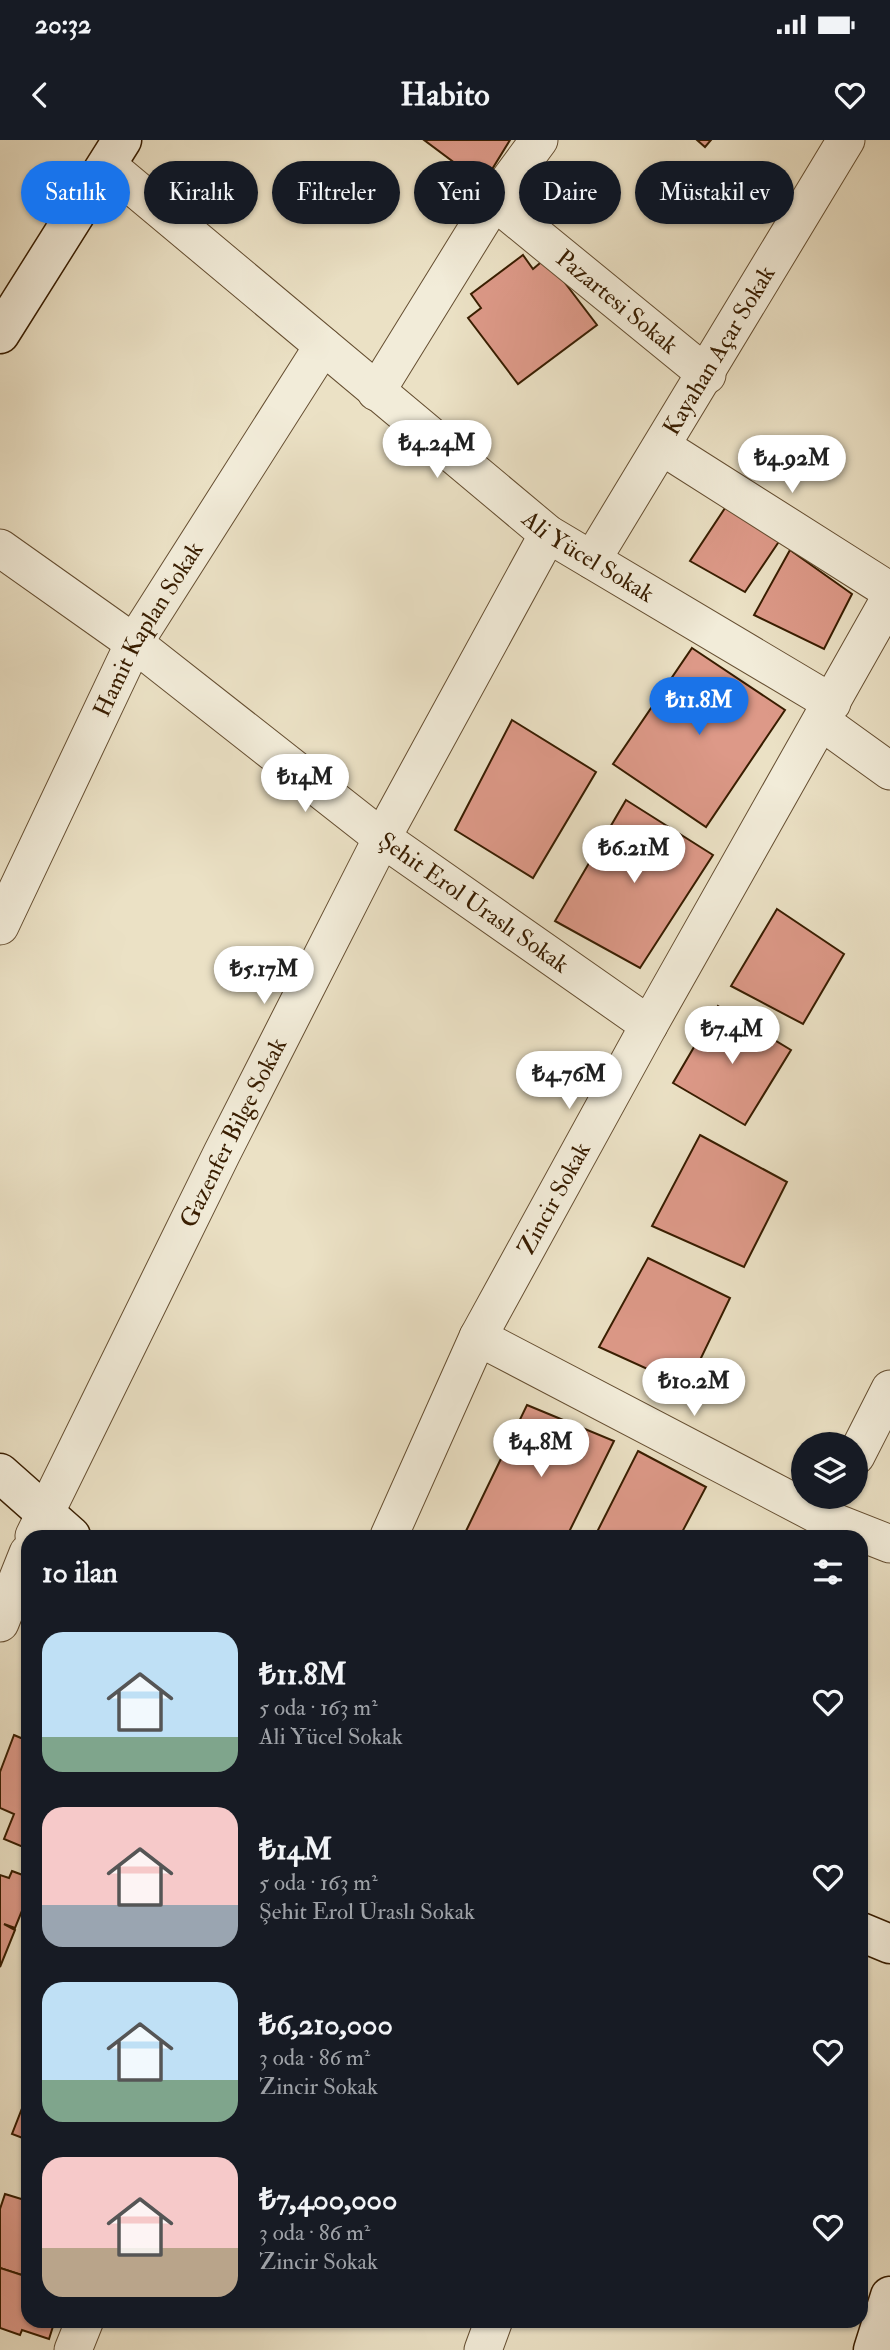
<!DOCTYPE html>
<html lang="tr">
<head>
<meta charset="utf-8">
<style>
	body { margin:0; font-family:"IM FELL Double Pica",serif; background:#20242c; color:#f1f3f6; height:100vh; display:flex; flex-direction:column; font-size:26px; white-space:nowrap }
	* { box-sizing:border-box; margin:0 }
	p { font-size:23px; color:#9ea1a6 }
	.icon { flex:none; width:38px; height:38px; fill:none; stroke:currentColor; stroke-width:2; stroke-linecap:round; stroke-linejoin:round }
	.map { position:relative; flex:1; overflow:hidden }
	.panel { position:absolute; left:21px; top:1390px; width:847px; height:798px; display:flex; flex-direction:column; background:#171b24; border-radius:21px; box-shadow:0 2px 5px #0004 }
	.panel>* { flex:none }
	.banner { position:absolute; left:21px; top:21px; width:849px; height:63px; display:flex; gap:14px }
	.fabs { position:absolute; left:791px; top:1292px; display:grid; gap:14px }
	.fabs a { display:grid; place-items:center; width:77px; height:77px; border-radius:50%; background:#171b24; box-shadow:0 2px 5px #0004; font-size:35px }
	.price { position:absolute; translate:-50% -60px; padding:0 16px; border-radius:24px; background:#fff; color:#222; font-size:23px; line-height:46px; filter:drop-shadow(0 2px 4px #0008) }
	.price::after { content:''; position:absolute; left:50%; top:42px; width:21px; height:16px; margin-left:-10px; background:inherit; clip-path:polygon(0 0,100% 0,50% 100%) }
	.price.current { background:#1a73e8; color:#fff }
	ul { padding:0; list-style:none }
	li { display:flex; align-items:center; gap:21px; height:175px; padding:0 21px }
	li span { display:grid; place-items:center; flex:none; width:196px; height:140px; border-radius:21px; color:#555 }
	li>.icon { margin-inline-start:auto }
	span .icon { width:84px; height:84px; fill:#fffc; stroke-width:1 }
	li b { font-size:30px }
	h2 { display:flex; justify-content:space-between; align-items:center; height:84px; padding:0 21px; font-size:30px }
	.chip { padding:0 24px; border-radius:32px; background:#171b24; box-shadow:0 2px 5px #0004; font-size:24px; line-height:63px }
	.chip.current { background:#1a73e8; color:#fff }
	.status { display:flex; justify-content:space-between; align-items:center; height:49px; padding:0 35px; background:#171b24; direction:ltr }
	.status svg { height:19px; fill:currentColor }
	header { display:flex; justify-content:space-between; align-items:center; height:91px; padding:0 21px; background:#171b24; font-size:32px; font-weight:700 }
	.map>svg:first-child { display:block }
</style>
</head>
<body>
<div class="status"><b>20:32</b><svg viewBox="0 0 49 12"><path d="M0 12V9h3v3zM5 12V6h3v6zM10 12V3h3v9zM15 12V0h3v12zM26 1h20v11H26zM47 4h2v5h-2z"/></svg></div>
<header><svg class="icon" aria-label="back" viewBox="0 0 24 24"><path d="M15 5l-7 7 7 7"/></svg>Habito<svg class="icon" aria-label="heart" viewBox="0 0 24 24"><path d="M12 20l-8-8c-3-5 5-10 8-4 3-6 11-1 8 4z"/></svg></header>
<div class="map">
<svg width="890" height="2210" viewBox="0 0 890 2210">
	<rect width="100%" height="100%" fill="#ebe1c5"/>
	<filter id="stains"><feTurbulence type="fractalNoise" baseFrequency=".00286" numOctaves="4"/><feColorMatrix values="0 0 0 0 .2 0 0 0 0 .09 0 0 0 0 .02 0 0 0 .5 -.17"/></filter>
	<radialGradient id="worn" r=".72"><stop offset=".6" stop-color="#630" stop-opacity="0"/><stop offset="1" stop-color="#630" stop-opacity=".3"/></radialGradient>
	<g fill="#d98" stroke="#381d00" stroke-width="2">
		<path d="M424,0H510L483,44Z"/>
		<path d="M697,0H711L705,7Z"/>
		<path d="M523,115L533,129L546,118L597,185L518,244L468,178L481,168L471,154Z"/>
		<path d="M729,362L780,400L745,452L690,421Z"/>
		<path d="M790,410L852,454L824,509L754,475Z"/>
		<path d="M692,508L785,570L706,687L613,624Z"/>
		<path d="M512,580L596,632L533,738L455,690Z"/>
		<path d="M626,660L713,715L640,828L555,781Z"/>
		<path d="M777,769L844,814L803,884L731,846Z"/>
		<path d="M718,866L791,910L745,985L673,943Z"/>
		<path d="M700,995L787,1042L744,1127L652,1086Z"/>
		<path d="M648,1118L730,1158L687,1247L599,1207Z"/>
		<path d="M527,1265L614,1301L567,1396H479L466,1391Z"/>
		<path d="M638,1311L706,1347L680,1396H606L597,1392Z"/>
		<path d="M14,1595L28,1601V1709L4,1699L14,1674L0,1668V1632Z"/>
		<path d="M12,1731L28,1737V1756L15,1788L4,1784L15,1790L0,1827V1735L9,1738Z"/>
		<path d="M28,1953V2000L12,1994Z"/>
		<path d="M5,2054L28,2061V2137L0,2128V2069Z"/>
		<path d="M0,2128L28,2137V2180H55L49,2199L22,2190L20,2195L0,2188Z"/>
	</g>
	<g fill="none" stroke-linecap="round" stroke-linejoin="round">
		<defs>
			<g id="street">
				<path id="s1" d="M107,25L548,394L832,563"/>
				<path id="s2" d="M494,61L707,235"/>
				<path d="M376,252L494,61L539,0"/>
				<path d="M663,307L890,451"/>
				<path id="s3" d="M0,408L134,503L382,698L649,885"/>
				<path id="s4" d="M592,420L846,0"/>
				<path d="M822,582L890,631"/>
				<path id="s5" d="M0,786L134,503L323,206"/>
				<path d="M478,1197L824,1378L890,1404"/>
				<path d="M856,1316L890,1249"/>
				<path id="s6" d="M34,1396L222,1013L382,698L548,394"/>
				<path id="s7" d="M389,1396L478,1197L649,885L890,458"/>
				<path d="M0,1483L28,1413"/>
				<path d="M73,2210L85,2180"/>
				<path d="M483,2210L494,2180"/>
			</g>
			<g id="secondary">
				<path d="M0,194L122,0"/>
				<path d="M0,1333L71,1396"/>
				<path d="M861,1792L890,1804"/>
				<path d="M873,2210L890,2156"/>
			</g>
		</defs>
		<use href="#street" stroke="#654e31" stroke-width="39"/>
		<use href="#secondary" stroke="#381d00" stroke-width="41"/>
		<use href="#street" stroke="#f2ecd9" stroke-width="37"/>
		<use href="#secondary" stroke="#f2ecd9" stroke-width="38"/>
	</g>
	<g text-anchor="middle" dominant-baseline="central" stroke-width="5" stroke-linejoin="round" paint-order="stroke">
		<g font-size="24" fill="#381d00" stroke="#f2ecd9">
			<text stroke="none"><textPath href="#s2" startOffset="159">Pazartesi Sokak</textPath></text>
			<text stroke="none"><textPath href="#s4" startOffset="245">Kayahan Açar Sokak</textPath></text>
			<text stroke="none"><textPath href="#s1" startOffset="621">Ali Yücel Sokak</textPath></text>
			<text stroke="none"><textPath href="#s5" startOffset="332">Hamit Kaplan Sokak</textPath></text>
			<text stroke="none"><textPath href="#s3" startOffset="592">Şehit Erol Uraslı Sokak</textPath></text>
			<text stroke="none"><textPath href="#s6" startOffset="450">Gazenfer Bilge Sokak</textPath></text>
			<text stroke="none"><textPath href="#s7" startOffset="376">Zincir Sokak</textPath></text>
		</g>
	</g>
	<rect width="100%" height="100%" filter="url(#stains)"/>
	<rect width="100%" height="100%" fill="url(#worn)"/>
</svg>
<div class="fabs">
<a><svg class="icon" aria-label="layers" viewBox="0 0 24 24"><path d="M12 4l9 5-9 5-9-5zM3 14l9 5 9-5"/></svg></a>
</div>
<b class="price" style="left:437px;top:340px">₺4.24M</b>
<b class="price" style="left:792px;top:355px">₺4.92M</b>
<b class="price current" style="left:699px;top:597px">₺11.8M</b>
<b class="price" style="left:305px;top:674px">₺14M</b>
<b class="price" style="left:634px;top:745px">₺6.21M</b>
<b class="price" style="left:264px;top:866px">₺5.17M</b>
<b class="price" style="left:732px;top:926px">₺7.4M</b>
<b class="price" style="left:569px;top:971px">₺4.76M</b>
<b class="price" style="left:694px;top:1278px">₺10.2M</b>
<b class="price" style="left:541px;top:1339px">₺4.8M</b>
<div class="banner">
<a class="chip current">Satılık</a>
<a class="chip">Kiralık</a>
<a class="chip">Filtreler</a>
<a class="chip">Yeni</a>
<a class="chip">Daire</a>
<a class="chip">Müstakil ev</a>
</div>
<section class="panel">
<h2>10 ilan<svg class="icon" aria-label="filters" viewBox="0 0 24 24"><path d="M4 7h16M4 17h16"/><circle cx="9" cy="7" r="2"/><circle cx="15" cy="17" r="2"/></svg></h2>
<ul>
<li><span style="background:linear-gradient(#bfe0f5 75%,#7fa58c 0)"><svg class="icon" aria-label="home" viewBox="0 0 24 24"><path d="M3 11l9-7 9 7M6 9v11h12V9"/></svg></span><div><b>₺11.8M</b><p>5 oda · 163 m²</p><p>Ali Yücel Sokak</p></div><svg class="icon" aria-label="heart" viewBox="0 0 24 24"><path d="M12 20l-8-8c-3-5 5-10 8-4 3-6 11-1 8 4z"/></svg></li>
<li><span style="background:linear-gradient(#f6c9c9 70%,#9aa5b1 0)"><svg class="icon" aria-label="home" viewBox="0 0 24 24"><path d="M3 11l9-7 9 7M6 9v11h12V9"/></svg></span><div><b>₺14M</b><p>5 oda · 163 m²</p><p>Şehit Erol Uraslı Sokak</p></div><svg class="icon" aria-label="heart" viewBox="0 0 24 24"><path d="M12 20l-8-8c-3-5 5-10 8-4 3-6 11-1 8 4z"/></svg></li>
<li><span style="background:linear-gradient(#bfe0f5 70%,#7fa58c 0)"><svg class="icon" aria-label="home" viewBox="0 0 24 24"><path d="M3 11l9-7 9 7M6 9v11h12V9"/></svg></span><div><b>₺6,210,000</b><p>3 oda · 86 m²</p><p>Zincir Sokak</p></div><svg class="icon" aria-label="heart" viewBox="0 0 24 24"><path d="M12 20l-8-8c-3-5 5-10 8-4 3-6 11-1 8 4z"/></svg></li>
<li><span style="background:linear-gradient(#f6c9c9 65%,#b9a48a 0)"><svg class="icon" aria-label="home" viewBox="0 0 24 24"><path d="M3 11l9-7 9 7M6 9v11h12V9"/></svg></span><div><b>₺7,400,000</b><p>3 oda · 86 m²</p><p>Zincir Sokak</p></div><svg class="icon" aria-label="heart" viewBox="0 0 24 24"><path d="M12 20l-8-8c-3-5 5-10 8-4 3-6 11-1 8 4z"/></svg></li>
</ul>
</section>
</div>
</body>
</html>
